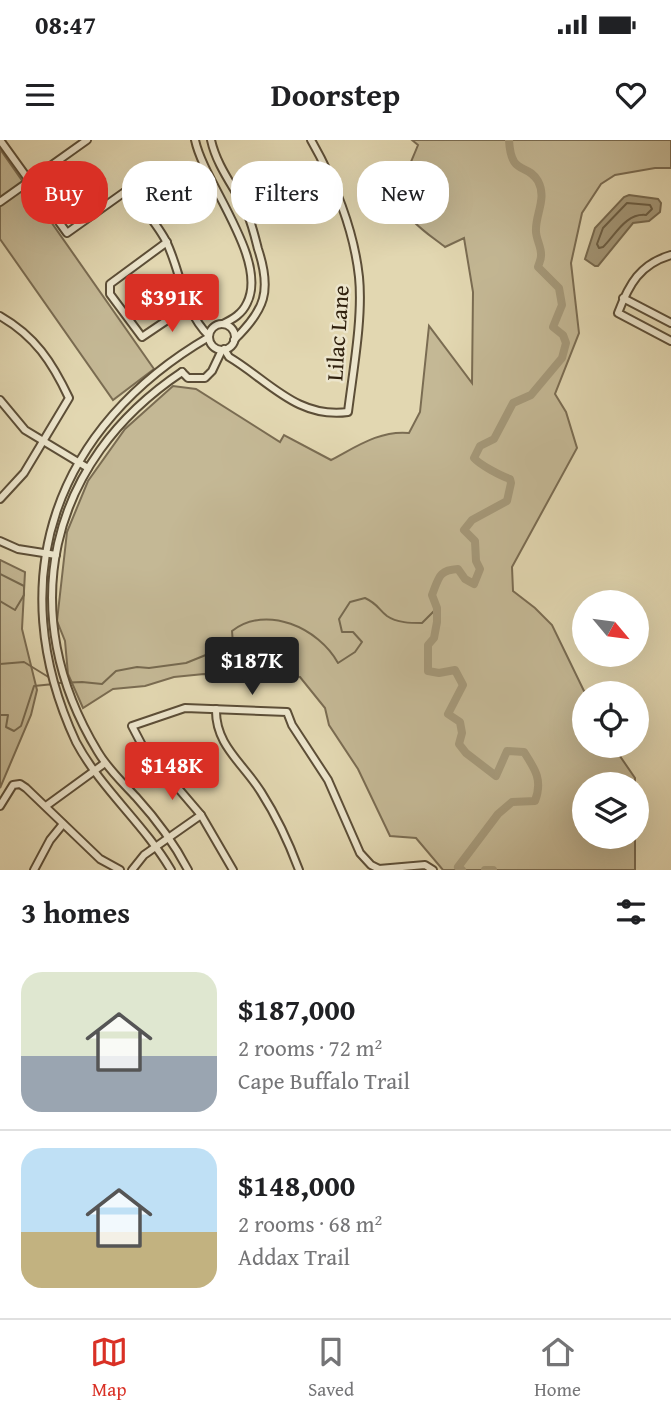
<!DOCTYPE html>
<html lang="en">
<head>
<meta charset="utf-8">
<style>
	body { margin:0; font-family:"Gentium Book Plus",serif; background:#f2f2f2; color:#202124; height:100vh; display:flex; flex-direction:column; font-size:26px; white-space:nowrap }
	* { box-sizing:border-box; margin:0 }
	p { font-size:23px; color:#757577 }
	.icon { flex:none; width:38px; height:38px; fill:none; stroke:currentColor; stroke-width:2; stroke-linecap:round; stroke-linejoin:round }
	.map { position:relative; height:730px; overflow:hidden }
	.sheet { display:flex; flex-direction:column; background:#fff; flex:1 }
	.sheet>* { flex:none }
	.hud { position:absolute; left:21px; top:21px; width:630px; height:63px; display:flex; gap:14px }
	.needle { width:46px; rotate:119deg }
	.tools { position:absolute; left:572px; top:450px; display:grid; gap:14px }
	.tools a { display:grid; place-items:center; width:77px; height:77px; border-radius:50%; background:#fff; box-shadow:0 7px 28px #0002; font-size:35px }
	.price { position:absolute; translate:-50% -60px; padding:0 16px; border-radius:7px; background:#d93025; color:#fff; font-size:23px; line-height:46px; filter:drop-shadow(0 2px 4px #0008) }
	.price::after { content:''; position:absolute; left:50%; top:42px; width:21px; height:16px; margin-left:-10px; background:inherit; clip-path:polygon(0 0,100% 0,50% 100%) }
	.price.active { background:#222; color:#fff }
	ul { padding:0; list-style:none }
	li { display:flex; align-items:center; gap:21px; height:175px; padding:0 21px }
	li+li { border-top:2px solid #e0e0e0 }
	li span { display:grid; place-items:center; flex:none; width:196px; height:140px; border-radius:21px; color:#555 }
	li>.icon { margin-inline-start:auto }
	span .icon { width:84px; height:84px; fill:#fffc; stroke-width:1 }
	li b { font-size:30px }
	h2 { display:flex; justify-content:space-between; align-items:center; height:84px; padding:0 21px; font-size:30px }
	.tag { padding:0 24px; border-radius:28px; background:#fff; box-shadow:0 7px 28px #0002; font-size:24px; line-height:63px }
	.tag.active { background:#d93025; color:#fff }
	.status { display:flex; justify-content:space-between; align-items:center; height:49px; padding:0 35px; background:#fff; direction:ltr }
	.status svg { height:19px; fill:currentColor }
	header { display:flex; justify-content:space-between; align-items:center; height:91px; padding:0 21px; background:#fff; font-size:32px; font-weight:600 }
	.tab-bar { display:flex; justify-content:space-around; align-items:center; height:98px; border-top:2px solid #e0e0e0; background:#fff; font-size:19px; color:#757577 }
	.tab-bar a { display:grid; justify-items:center; gap:4px }
	.tab-bar .active { color:#d93025 }
	.map>svg:first-child { display:block }
</style>
</head>
<body>
<div class="status"><b>08:47</b><svg viewBox="0 0 49 12"><path d="M0 12V9h3v3zM5 12V6h3v6zM10 12V3h3v9zM15 12V0h3v12zM26 1h20v11H26zM47 4h2v5h-2z"/></svg></div>
<header><svg class="icon" aria-label="menu" viewBox="0 0 24 24"><path d="M4 6h16M4 12h16M4 18h16"/></svg>Doorstep<svg class="icon" aria-label="heart" viewBox="0 0 24 24"><path d="M12 20l-8-8c-3-5 5-10 8-4 3-6 11-1 8 4z"/></svg></header>
<div class="map">
<svg width="671" height="730" viewBox="0 0 671 730">
	<rect width="100%" height="100%" fill="#e2d7b1"/>
	<filter id="stains"><feTurbulence type="fractalNoise" baseFrequency=".00286" numOctaves="4"/><feColorMatrix values="0 0 0 0 .2 0 0 0 0 .09 0 0 0 0 .02 0 0 0 .5 -.17"/></filter>
	<radialGradient id="worn" r=".72"><stop offset=".6" stop-color="#630" stop-opacity="0"/><stop offset="1" stop-color="#630" stop-opacity=".3"/></radialGradient>
	<g fill="#c4b895" stroke="#7a6c52" stroke-width="2">
		<path d="M412,0H671V28H655L615,35L601,44L582,73L571,123L579,193L555,254L566,272L577,308L512,427L513,451L535,468L552,485L585,553L584,606H613L635,638V644H584V696L635,697V730H443L416,698L390,696L358,629L329,585L325,568L300,537L204,534L174,537L145,546L113,549L83,568L68,534L65,501L57,481L67,392L88,341L125,289L173,246L196,249L280,302L284,295L331,320C356,307 380,290 409,293L420,272L429,186L472,243L473,152L464,98L445,107C430,95 398,76 401,53C402,40 413,18 418,5Z"/>
		<path d="M0,9L154,229L113,260L0,99Z"/>
		<path d="M0,420L25,432L22,489L37,550L31,575L0,648Z"/>
	</g>
	<path fill="#a5997a" stroke="#76694f" stroke-width="2" d="M629,55L658,59L661,63L660,72L649,81L633,83L598,126H595L585,119L595,88L624,57Z"/>
	<g fill="none" stroke-linecap="round" stroke-linejoin="round">
		<path stroke="#6a5d44" stroke-width="2" d="M627,63L650,65L652,69L646,75C626,73 616,94 603,107L599,108L597,104L603,88Z"/>
		<g stroke="#76694f" stroke-width="2">
			<path d="M0,434L24,446V455L15,470L0,461"/>
			<path d="M0,524L24,522L50,538"/>
			<path d="M58,543L82,542L102,544L116,531L137,527L149,528L186,523L233,504L232,491C266,464 319,488 338,523L355,512L362,502L353,492H342L339,479L350,462L365,458C378,464 378,469 387,476C397,483 411,483 422,483L437,468"/>
			<path d="M0,575H8L6,587L14,591L21,586L34,546L54,544"/>
		</g>
		<g stroke="#a5997a" stroke-width="8">
			<path d="M462,730L458,727L498,674L512,662L535,661C543,640 535,629 524,612L507,611L496,636L466,613L459,604L462,593L460,582L448,574L463,545L455,530L439,533L428,531V505L434,498L437,482V468L432,455C439,438 438,430 458,429L465,439L474,444L480,429L476,421L475,401L464,390L472,380L507,361L511,343L510,339C501,336 480,325 474,318L480,306L494,299L513,263L531,255L562,218L566,203L563,195L553,187L562,165L559,148L538,127C539,123 541,120 541,116C542,107 535,98 536,89C536,73 547,58 538,41C527,22 511,37 509,0"/>
			<path d="M485,730H493"/>
		</g>
		<defs>
			<g id="minor">
				<path d="M0,0L67,93L126,51L131,52C143,68 157,84 166,101C182,134 182,169 209,196"/>
				<path d="M195,0C204,43 269,120 247,163C242,174 233,179 223,184"/>
				<path d="M211,0C217,27 235,48 247,73C252,84 255,97 258,109C272,151 265,170 234,200"/>
				<path d="M0,62L87,0"/>
				<path d="M167,102L110,144V154L142,197L188,166"/>
				<path d="M671,115C640,124 629,144 618,173L671,201"/>
				<path d="M623,158L671,183"/>
				<path d="M0,176C35,196 52,222 69,258L24,333L0,359"/>
				<circle cx="222" cy="197" r="13"/>
				<path d="M224,209L229,217C268,240 297,279 348,272C353,231 363,177 359,137C354,90 334,40 311,0"/>
				<path d="M182,232C47,322 14,474 98,612C108,629 123,643 136,657C156,679 174,703 188,730"/>
				<path d="M182,232L188,238H205L212,231L222,210"/>
				<path d="M0,260L25,290L88,328"/>
				<path d="M0,401L18,409L56,415"/>
				<path d="M216,569C215,605 243,623 261,652C277,677 289,703 299,730"/>
				<path d="M0,666L13,645L20,644L26,648L100,719L120,730"/>
				<path d="M46,666L105,623"/>
				<path d="M34,730L50,700L63,684"/>
				<path d="M132,730L144,715L201,675"/>
				<path d="M171,730C144,684 101,649 76,602C0,438 56,286 209,197"/>
				<path d="M233,730L201,675L143,607L132,586L185,568L287,572L292,585L328,640L360,713L371,725L379,729L425,725L433,730"/>
			</g>
		</defs>
		<use href="#minor" stroke="#5c4e37" stroke-width="10"/>
		<use href="#minor" stroke="#ece5cc" stroke-width="6"/>
	</g>
	<g text-anchor="middle" dominant-baseline="central" stroke-width="5" stroke-linejoin="round" paint-order="stroke">
		<g font-size="23" fill="#30210e" stroke="#ece5cc">
			<text transform="translate(337 193) rotate(-86)">Lilac Lane</text>
		</g>
	</g>
	<rect width="100%" height="100%" filter="url(#stains)"/>
	<rect width="100%" height="100%" fill="url(#worn)"/>
</svg>
<div class="tools">
<a><svg class="needle" viewBox="-14 -14 28 28"><path d="M0-13l5 13h-10z" fill="#e53935"/><path d="M0 13l5-13h-10z" fill="#757577"/></svg></a>
<a><svg class="icon" aria-label="locate" viewBox="0 0 24 24"><circle cx="12" cy="12" r="6"/><path d="M12 2v4M12 18v4M2 12h4M18 12h4"/></svg></a>
<a><svg class="icon" aria-label="layers" viewBox="0 0 24 24"><path d="M12 4l9 5-9 5-9-5zM3 14l9 5 9-5"/></svg></a>
</div>
<b class="price" style="left:172px;top:194px">$391K</b>
<b class="price active" style="left:252px;top:557px">$187K</b>
<b class="price" style="left:172px;top:662px">$148K</b>
<div class="hud">
<a class="tag active">Buy</a>
<a class="tag">Rent</a>
<a class="tag">Filters</a>
<a class="tag">New</a>
</div>
</div>
<section class="sheet">
<h2>3 homes<svg class="icon" aria-label="filters" viewBox="0 0 24 24"><path d="M4 7h16M4 17h16"/><circle cx="9" cy="7" r="2"/><circle cx="15" cy="17" r="2"/></svg></h2>
<ul>
<li><span style="background:linear-gradient(#dfe7d0 60%,#9aa5b1 0)"><svg class="icon" aria-label="home" viewBox="0 0 24 24"><path d="M3 11l9-7 9 7M6 9v11h12V9"/></svg></span><div><b>$187,000</b><p>2 rooms · 72 m²</p><p>Cape Buffalo Trail</p></div></li>
<li><span style="background:linear-gradient(#bfe0f5 60%,#c2b280 0)"><svg class="icon" aria-label="home" viewBox="0 0 24 24"><path d="M3 11l9-7 9 7M6 9v11h12V9"/></svg></span><div><b>$148,000</b><p>2 rooms · 68 m²</p><p>Addax Trail</p></div></li>
</ul>
</section>
<nav class="tab-bar">
<a class="active"><svg class="icon" aria-label="map" viewBox="0 0 24 24"><path d="M3 6l6-2 6 2 6-2v14l-6 2-6-2-6 2zM9 4v14M15 6v14"/></svg>Map</a>
<a><svg class="icon" aria-label="saved" viewBox="0 0 24 24"><path d="M7 4h10v16l-5-4-5 4z"/></svg>Saved</a>
<a><svg class="icon" aria-label="home" viewBox="0 0 24 24"><path d="M3 11l9-7 9 7M6 9v11h12V9"/></svg>Home</a>
</nav>
</body>
</html>
